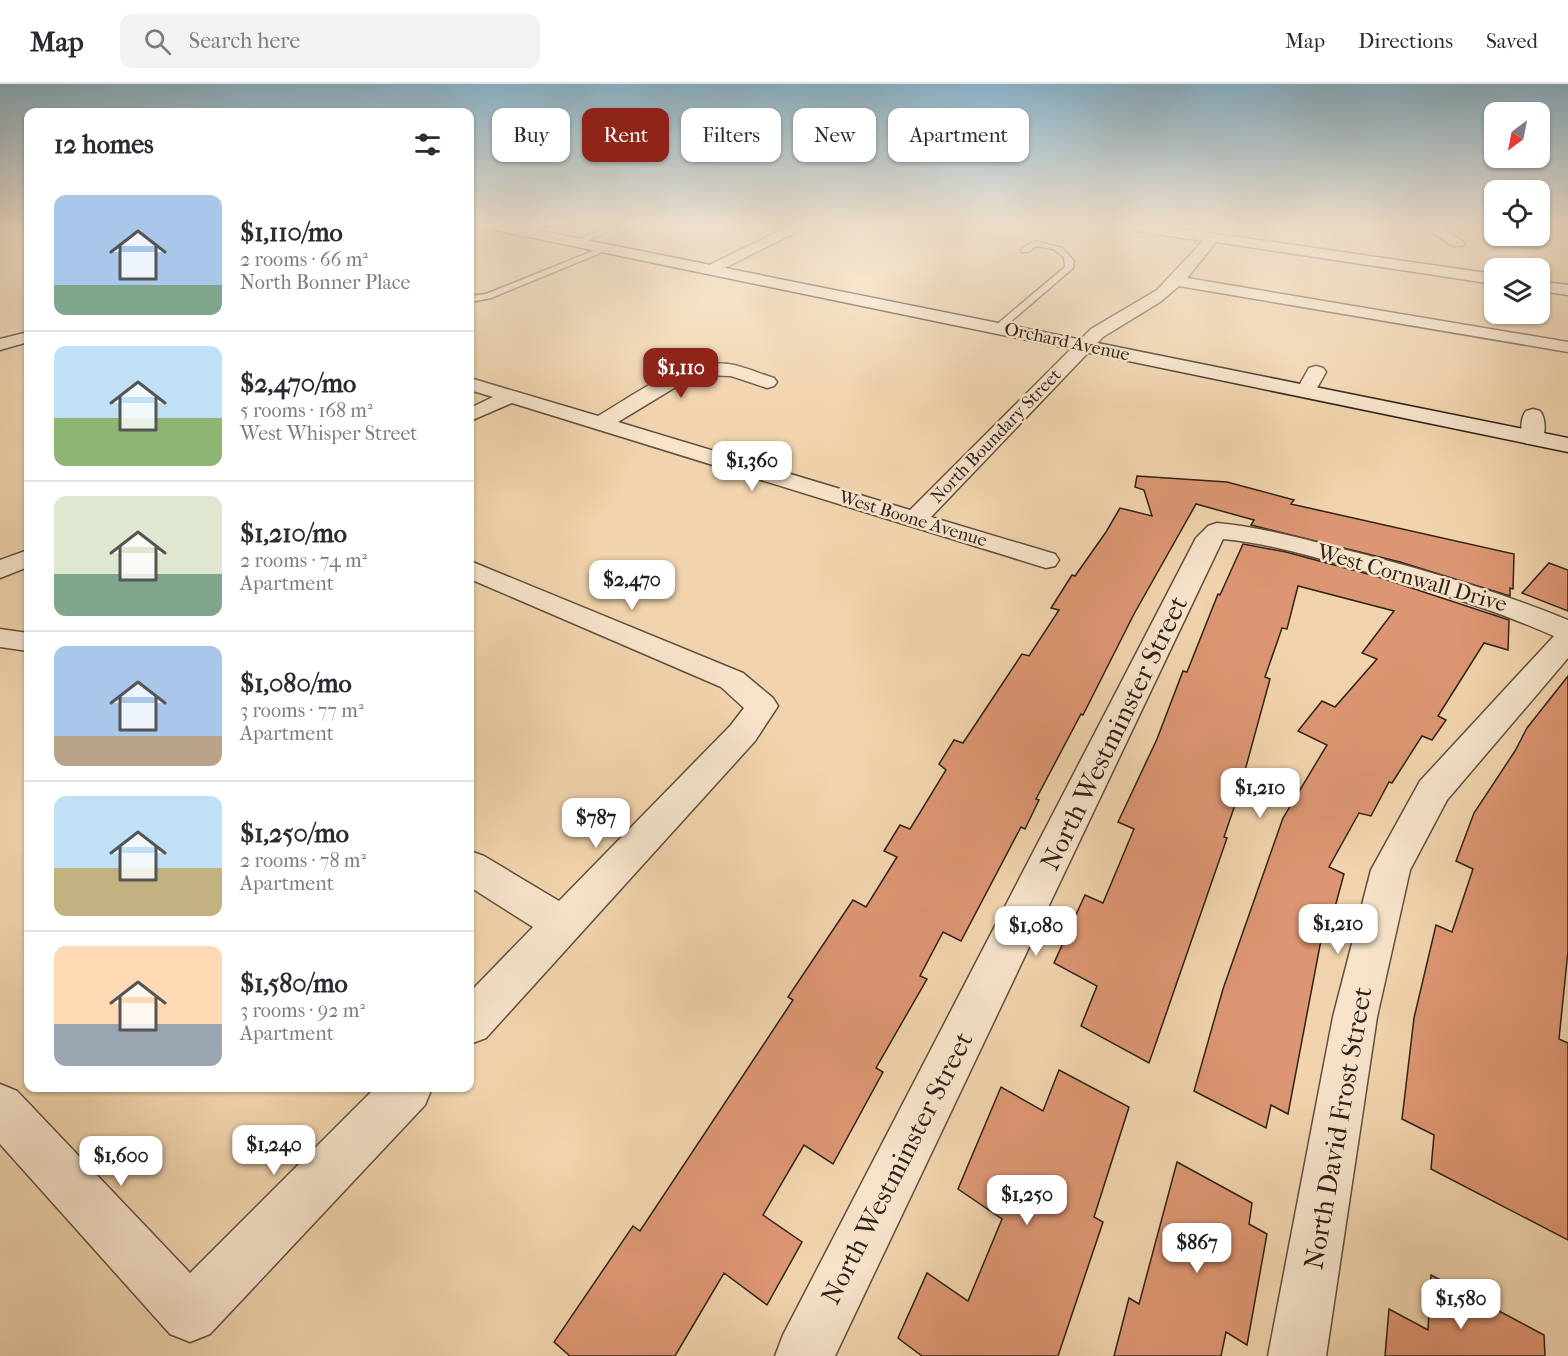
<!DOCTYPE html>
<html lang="en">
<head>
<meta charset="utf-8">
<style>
	body { margin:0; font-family:"IM FELL French Canon",serif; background:#f2f2f3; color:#2b2b33; height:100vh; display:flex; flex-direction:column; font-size:22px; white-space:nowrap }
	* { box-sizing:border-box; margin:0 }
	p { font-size:20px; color:#7c7c81 }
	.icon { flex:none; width:33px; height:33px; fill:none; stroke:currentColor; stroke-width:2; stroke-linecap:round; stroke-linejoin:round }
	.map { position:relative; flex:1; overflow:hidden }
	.sheet { position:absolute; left:24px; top:24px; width:450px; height:984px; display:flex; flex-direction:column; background:#fff; border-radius:12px; box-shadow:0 2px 4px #0004 }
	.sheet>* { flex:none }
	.banner { position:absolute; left:492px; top:24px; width:570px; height:54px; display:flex; gap:12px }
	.needle { width:39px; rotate:212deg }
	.fabs { position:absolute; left:1484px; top:18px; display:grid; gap:12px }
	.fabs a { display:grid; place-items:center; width:66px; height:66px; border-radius:12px; background:#fff; box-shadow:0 2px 4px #0004; font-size:30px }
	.price { position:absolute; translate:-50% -51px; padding:0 14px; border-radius:12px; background:#fff; color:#222; font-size:20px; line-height:39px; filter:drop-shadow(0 2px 3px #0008) }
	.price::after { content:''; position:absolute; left:50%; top:36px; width:18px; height:14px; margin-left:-9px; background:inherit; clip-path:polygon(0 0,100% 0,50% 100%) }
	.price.on { background:#8f2418; color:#fff }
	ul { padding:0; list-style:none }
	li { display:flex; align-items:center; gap:18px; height:150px; padding:0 30px }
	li+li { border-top:2px solid #e1e1e2 }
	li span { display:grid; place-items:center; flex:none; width:168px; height:120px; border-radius:12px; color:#555 }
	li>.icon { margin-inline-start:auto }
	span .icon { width:72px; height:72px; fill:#fffc; stroke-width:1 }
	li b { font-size:26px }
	h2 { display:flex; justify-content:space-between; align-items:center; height:72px; padding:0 30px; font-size:26px }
	.tag { padding:0 21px; border-radius:12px; background:#fff; box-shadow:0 2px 4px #0004; font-size:21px; line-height:54px }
	.tag.on { background:#8f2418; color:#fff }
	header { display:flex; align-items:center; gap:36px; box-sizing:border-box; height:84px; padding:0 30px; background:#fff; border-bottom:2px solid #e1e1e2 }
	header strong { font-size:28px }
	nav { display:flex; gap:33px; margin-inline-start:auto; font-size:21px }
	.search { width:420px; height:54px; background:#f2f2f3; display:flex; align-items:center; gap:15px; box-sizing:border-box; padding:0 21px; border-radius:12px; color:#7c7c81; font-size:22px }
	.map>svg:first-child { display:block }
</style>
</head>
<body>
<header>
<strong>Map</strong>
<div class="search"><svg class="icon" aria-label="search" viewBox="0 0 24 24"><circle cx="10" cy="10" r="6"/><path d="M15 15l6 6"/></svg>Search here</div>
<nav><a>Map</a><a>Directions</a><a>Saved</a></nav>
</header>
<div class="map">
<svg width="1568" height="1272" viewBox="0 0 1568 1272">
	<rect width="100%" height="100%" fill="#f1d4ad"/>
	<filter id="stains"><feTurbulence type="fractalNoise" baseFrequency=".00333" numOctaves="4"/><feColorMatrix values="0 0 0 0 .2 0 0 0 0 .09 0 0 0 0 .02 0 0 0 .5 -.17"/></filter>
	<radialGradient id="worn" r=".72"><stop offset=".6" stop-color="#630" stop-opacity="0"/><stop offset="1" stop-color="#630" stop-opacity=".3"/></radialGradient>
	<g fill="#dd9673" stroke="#2f231a" stroke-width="1.5">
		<path d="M1137,392L1227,398L1294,416L1291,420L1514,470L1513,505L1510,504V512L1400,478L1251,441L1254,436L1196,420L1134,530L1083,631L1081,630L1036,715L1039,716L1025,745L1021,743L961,857L943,848L920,892L927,895L876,984L883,988L833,1080L804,1061L763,1131L802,1158L767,1221L724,1189L675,1272H570L554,1258L633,1142L640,1147L793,916L788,913L853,816L866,823L897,773L884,767L900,741L910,745L946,686L939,680L954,656L963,659L1022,570L1029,572L1059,526L1051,524L1072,491L1075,492L1106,448L1120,424L1152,432L1144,406L1135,403Z"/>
		<path d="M1243,460L1286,468L1375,492L1509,536L1508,566L1484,559L1438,632L1446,636L1432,656L1422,652L1392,699L1389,698L1371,732L1359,729L1329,783L1344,790L1331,838L1325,835L1288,1030L1271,1021L1266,1044L1194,1007L1223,905L1283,734L1327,661L1298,647L1322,617L1335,623L1377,575L1362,569L1394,527L1298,502L1287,545L1282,544L1265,593L1270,595L1238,712L1224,753L1227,754L1149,979L1081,942L1097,902L1054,879L1085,811L1103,819L1134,745L1118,738L1157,655L1183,587L1187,588L1218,510L1220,511Z"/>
		<path d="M1549,479L1568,486V527L1522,509Z"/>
		<path d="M1568,592V867L1559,955L1568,959V1156L1431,1085L1434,1051L1402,1035L1414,934L1436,841L1452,848L1473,785L1456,777L1474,729L1515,667L1527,644Z"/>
		<path d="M1059,986L1129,1023L1094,1133L1103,1138L1058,1272H922L898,1254L927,1189L968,1217L1002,1135L958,1105L1001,1003L1043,1027Z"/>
		<path d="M1177,1078L1252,1119L1249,1140L1267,1150L1247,1261L1226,1248L1221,1272H1114L1129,1214L1139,1220Z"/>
		<path d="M1431,1191L1544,1251L1545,1272H1385L1389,1225L1428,1246Z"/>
	</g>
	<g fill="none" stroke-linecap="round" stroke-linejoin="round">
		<defs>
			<g id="lane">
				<path d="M610,142H621L578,161L571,159Z"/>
				<path d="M1035,157L1062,164L1074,177L1073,184L1001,246H995V242L1065,183L1064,173L1053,165L1036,162L1028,168H1022V164Z"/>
				<path d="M603,163L610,165L491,214L470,218V212L486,210Z"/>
			</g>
			<g id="street">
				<path d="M529,142H548L529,152H519L517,149Z"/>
				<path d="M790,142H808L715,189L710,190L703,186L705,183Z"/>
				<path d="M1126,142H1162L1494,190V200L1216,158L1187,194L1568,258V268L1179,202L1160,218L1103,253L931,433L1055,470L1059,476L1055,482L1046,484L512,319L470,337V324L493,313L470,306V294L598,332C640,308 682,272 734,281C747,284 761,290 774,294L777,298L774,302L767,304L731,292L700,291L684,298L618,338L910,426L1091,245L1157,206L1203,157L1132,146Z"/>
				<path d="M1422,142H1438L1465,159L1463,162H1453Z"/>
				<path d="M1539,197L1568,201V211L1539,207Z"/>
				<path d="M1316,282L1323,284L1326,288L1313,311H1299L1296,307L1309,284Z"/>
				<path d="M1533,325L1540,327C1546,334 1546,351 1541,359L1533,360L1525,359C1520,351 1520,334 1526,327Z"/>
				<path d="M1217,439C1260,443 1300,454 1342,465C1419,484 1495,506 1568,536V574L1447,716L1410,786L1377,933L1326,1272H1268L1333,933L1371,786L1420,697L1554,552C1488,523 1419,502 1349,483C1307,471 1266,459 1223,455L835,1272H775L783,1251L1196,454L1208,442Z"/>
				<path d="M28,466V483L0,494V476Z"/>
				<path d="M470,477L743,589L773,614L778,622L755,657L486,954L470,960V908L533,843L470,803V767L484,772L559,817L731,641L744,624L721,603L470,495Z"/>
				<path d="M0,545L28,549V567L0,563Z"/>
				<path d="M0,1000L17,1007L190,1189L375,1004H432L425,1021L210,1250L190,1258L170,1250L0,1060Z"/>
			</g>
			<g id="secondary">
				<path d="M489,142H517L1568,354V368L495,146Z"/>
				<path d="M28,248V258L0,266V255Z"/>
			</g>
		</defs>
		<use href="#lane" stroke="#604f3f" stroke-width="3"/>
		<use href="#street" stroke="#604f3f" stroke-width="3"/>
		<use href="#secondary" stroke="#2f231a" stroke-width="3"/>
		<use href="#lane" fill="#f6e3ca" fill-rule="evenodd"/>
		<use href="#street" fill="#f6e3ca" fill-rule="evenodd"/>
		<use href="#secondary" fill="#f6e3ca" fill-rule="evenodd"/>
	</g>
	<linearGradient id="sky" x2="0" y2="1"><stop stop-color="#89b6ce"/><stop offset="0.44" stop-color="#f9ecda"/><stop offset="1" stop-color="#f9ecda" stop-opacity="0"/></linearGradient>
	<rect width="1568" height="321" fill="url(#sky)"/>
	<g text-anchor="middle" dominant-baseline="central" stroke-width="5" stroke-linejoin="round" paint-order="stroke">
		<g font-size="18" fill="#2f231a" stroke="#f6e3ca">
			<text transform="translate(1067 258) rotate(12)">Orchard Avenue</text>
			<text transform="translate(996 352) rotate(-46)">North Boundary Street</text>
			<text transform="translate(913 435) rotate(17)">West Boone Avenue</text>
		</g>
		<g font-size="22" fill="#2f231a" stroke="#f6e3ca">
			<text transform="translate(1412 494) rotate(16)">West Cornwall Drive</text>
		</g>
		<g font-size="27" fill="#2f231a" stroke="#f6e3ca">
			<text transform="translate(1114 649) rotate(-64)">North Westminster Street</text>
			<text transform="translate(1338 1044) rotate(-80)">North David Frost Street</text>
			<text transform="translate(897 1084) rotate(-63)">North Westminster Street</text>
		</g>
	</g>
	<rect width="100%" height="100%" filter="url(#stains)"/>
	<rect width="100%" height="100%" fill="url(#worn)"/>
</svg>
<div class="fabs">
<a><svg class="needle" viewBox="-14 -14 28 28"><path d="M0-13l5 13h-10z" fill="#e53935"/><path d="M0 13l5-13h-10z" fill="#7c7c81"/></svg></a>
<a><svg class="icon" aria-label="locate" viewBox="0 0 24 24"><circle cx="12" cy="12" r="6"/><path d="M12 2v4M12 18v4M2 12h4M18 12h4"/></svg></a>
<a><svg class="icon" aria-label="layers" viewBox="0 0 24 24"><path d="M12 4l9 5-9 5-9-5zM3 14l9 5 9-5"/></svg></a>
</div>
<b class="price on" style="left:681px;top:315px">$1,110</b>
<b class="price" style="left:752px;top:408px">$1,360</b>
<b class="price" style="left:632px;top:527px">$2,470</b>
<b class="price" style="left:1260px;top:735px">$1,210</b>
<b class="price" style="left:596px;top:765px">$787</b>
<b class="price" style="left:1338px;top:871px">$1,210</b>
<b class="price" style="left:1036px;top:873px">$1,080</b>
<b class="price" style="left:274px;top:1092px">$1,240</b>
<b class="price" style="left:121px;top:1103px">$1,600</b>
<b class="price" style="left:1027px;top:1142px">$1,250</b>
<b class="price" style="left:1197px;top:1190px">$867</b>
<b class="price" style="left:1461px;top:1246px">$1,580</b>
<div class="banner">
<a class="tag">Buy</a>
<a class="tag on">Rent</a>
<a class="tag">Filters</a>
<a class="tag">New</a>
<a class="tag">Apartment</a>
</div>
<section class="sheet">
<h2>12 homes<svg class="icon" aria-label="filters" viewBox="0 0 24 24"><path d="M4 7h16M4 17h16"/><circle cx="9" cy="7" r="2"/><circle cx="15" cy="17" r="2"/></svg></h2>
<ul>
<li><span style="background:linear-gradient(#a9c7e8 75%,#7fa58c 0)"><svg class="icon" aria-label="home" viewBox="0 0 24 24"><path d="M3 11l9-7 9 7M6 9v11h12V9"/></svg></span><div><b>$1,110/mo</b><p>2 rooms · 66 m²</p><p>North Bonner Place</p></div></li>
<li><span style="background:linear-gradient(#bfe0f5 60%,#8fb573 0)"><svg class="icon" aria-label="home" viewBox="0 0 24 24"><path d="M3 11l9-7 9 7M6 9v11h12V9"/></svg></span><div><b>$2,470/mo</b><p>5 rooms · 168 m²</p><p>West Whisper Street</p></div></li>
<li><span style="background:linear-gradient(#dfe7d0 65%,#7fa58c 0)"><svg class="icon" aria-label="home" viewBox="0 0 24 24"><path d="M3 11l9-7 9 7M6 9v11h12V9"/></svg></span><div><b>$1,210/mo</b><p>2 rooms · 74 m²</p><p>Apartment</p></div></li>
<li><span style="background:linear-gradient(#a9c7e8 75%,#b9a48a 0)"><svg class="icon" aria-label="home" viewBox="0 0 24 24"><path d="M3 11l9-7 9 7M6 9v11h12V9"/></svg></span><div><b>$1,080/mo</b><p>3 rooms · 77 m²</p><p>Apartment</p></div></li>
<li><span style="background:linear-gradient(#bfe0f5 60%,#c2b280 0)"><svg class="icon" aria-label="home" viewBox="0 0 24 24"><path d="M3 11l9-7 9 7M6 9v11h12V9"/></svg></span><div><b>$1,250/mo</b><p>2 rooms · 78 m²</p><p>Apartment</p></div></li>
<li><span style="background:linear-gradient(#ffd9b3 65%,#9aa5b1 0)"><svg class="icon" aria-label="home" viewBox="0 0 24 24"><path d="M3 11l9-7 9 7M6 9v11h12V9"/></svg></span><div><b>$1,580/mo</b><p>3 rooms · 92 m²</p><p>Apartment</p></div></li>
</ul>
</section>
</div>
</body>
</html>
